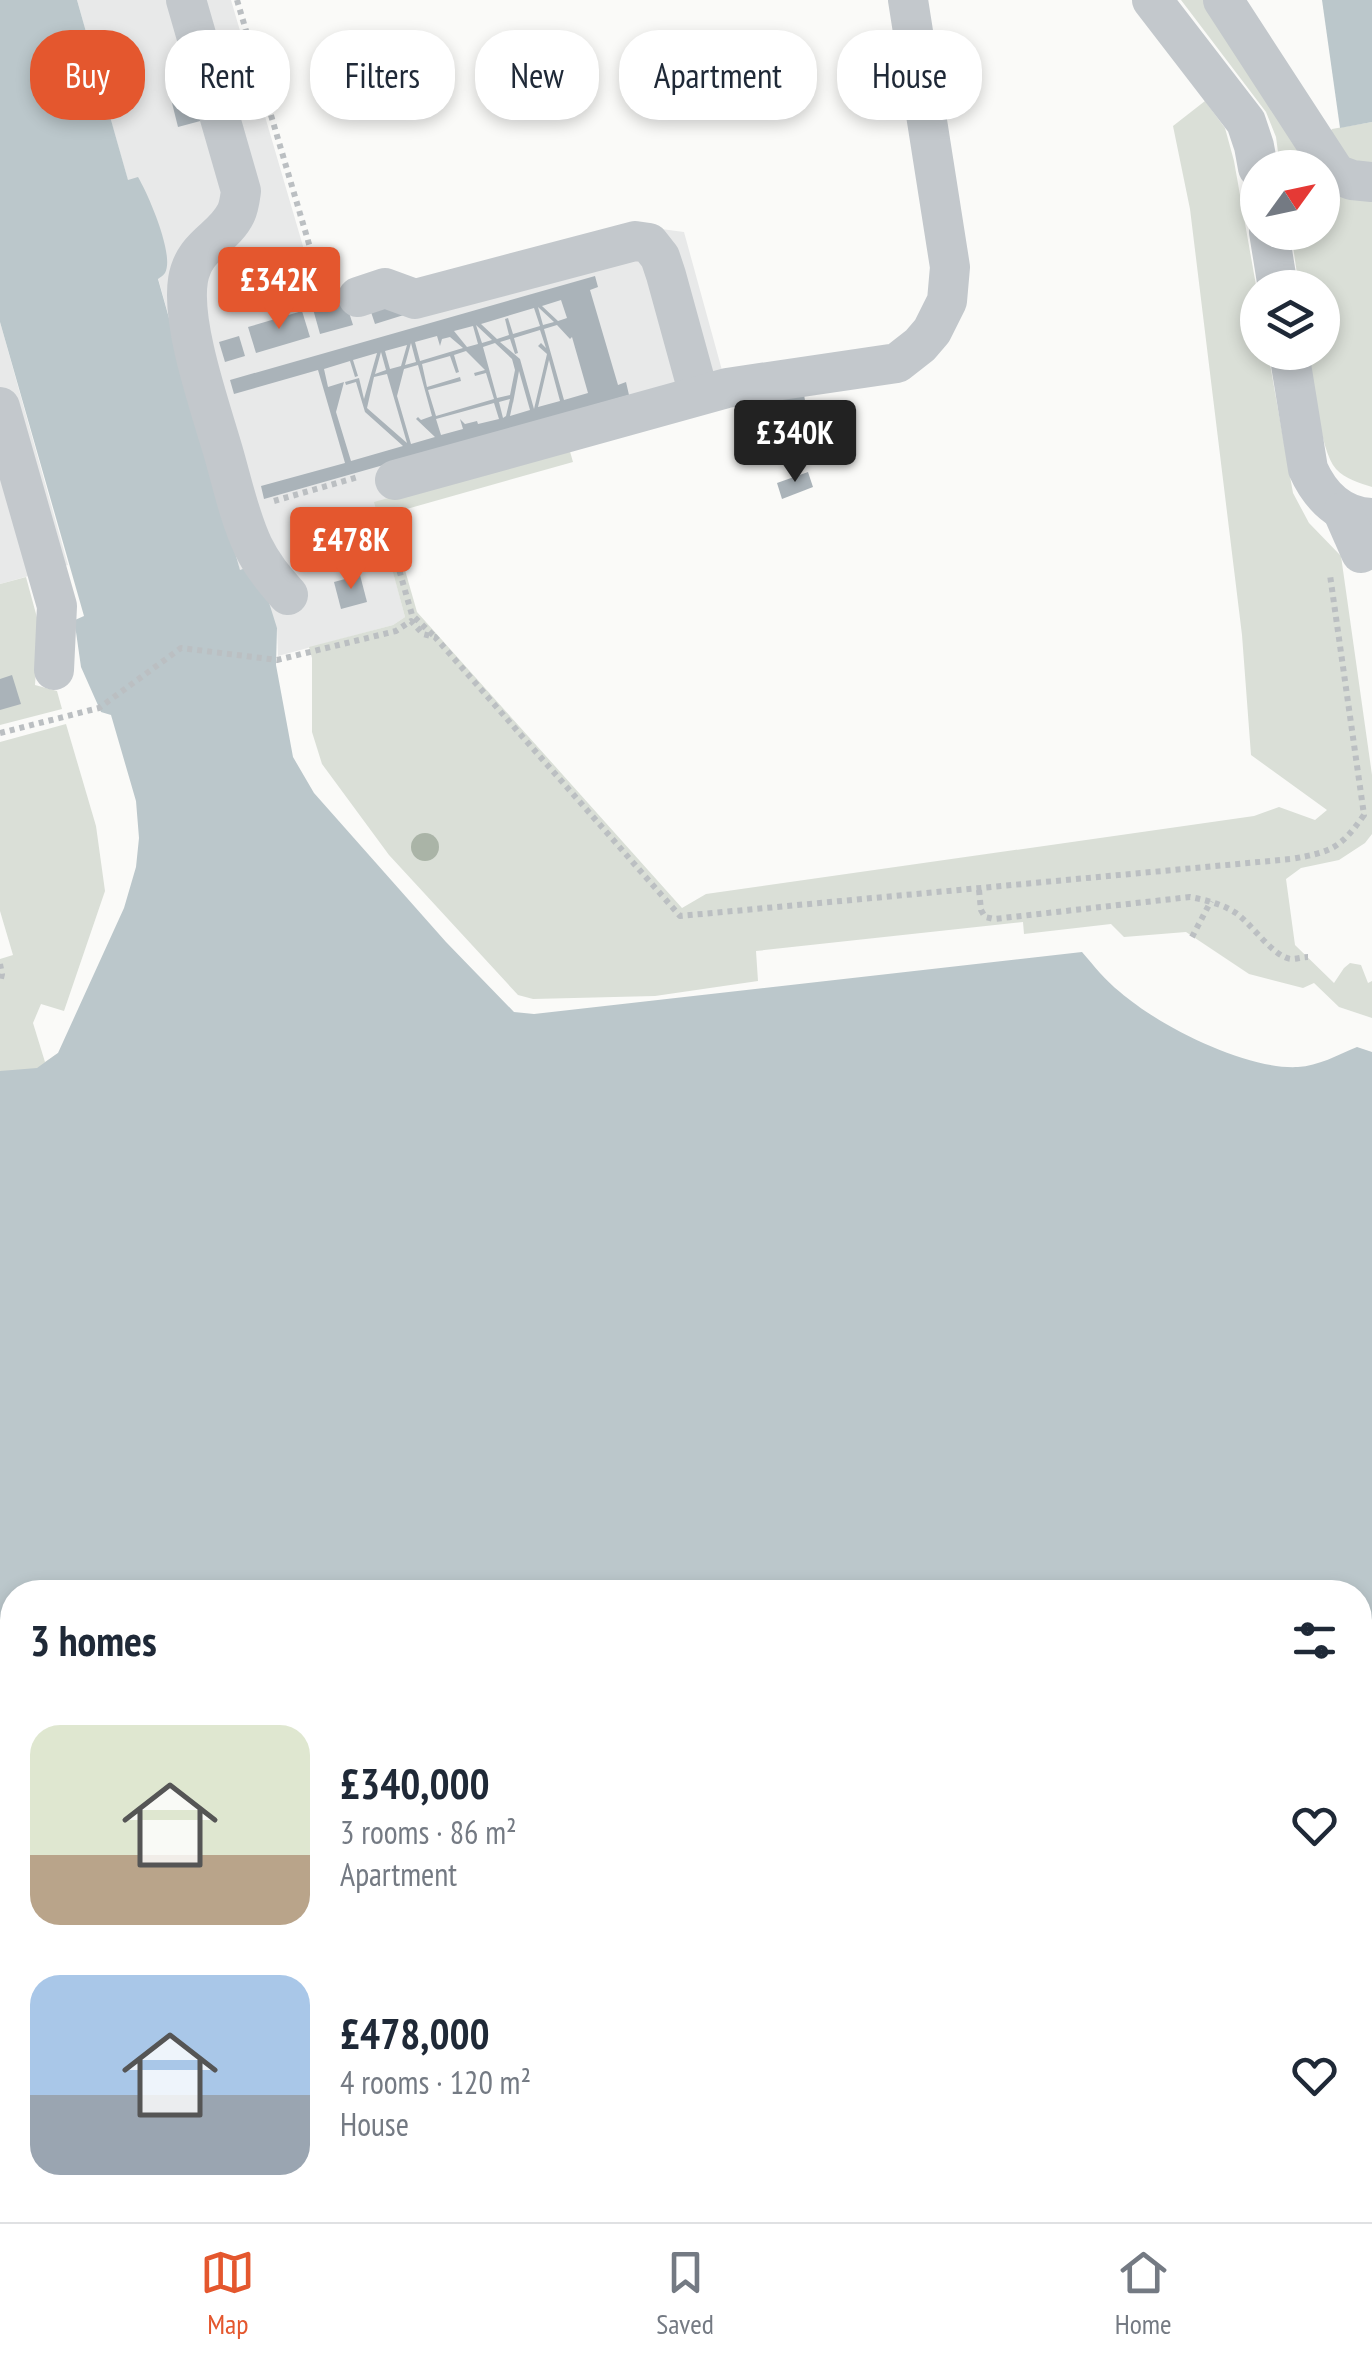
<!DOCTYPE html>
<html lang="en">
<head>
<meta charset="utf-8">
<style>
	body { margin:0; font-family:"PT Sans Narrow",sans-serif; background:#f2f2f3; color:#1f2937; height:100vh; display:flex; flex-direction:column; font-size:38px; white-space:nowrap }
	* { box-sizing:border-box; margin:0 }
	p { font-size:32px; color:#747a83 }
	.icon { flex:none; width:55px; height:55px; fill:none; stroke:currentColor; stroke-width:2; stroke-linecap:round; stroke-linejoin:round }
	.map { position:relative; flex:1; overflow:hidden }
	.drawer { position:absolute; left:0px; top:1580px; width:1372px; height:642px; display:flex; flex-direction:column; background:#fff; border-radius:40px 40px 0 0; box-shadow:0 5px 15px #0003 }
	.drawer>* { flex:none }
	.banner { position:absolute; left:30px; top:30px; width:1312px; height:90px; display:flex; gap:20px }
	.needle { width:65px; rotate:57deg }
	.tools { position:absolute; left:1240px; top:150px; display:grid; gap:20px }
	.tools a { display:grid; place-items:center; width:100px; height:100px; border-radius:50%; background:#fff; box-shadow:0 5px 15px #0003; font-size:50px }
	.price { position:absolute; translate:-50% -85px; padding:0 22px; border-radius:10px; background:#e4572e; color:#fff; font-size:32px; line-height:65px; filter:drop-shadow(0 2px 5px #0008) }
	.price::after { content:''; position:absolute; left:50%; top:60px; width:30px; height:22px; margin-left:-15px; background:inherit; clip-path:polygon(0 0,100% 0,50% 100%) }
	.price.active { background:#222; color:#fff }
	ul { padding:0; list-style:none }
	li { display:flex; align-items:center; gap:30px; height:250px; padding:0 30px }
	li span { display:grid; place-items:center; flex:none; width:280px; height:200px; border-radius:30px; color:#555 }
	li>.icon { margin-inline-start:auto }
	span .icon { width:120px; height:120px; fill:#fffc; stroke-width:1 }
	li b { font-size:42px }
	h2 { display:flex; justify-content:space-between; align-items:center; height:120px; padding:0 30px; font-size:42px }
	.chip { padding:0 35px; border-radius:40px; background:#fff; box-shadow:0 5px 15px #0003; font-size:35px; line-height:90px }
	.chip.active { background:#e4572e; color:#fff }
	.menu { display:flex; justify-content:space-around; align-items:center; height:140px; border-top:2px solid #e0e1e3; background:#fff; font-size:28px; color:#747a83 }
	.menu a { display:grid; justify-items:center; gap:5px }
	.menu .active { color:#e4572e }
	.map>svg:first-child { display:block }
</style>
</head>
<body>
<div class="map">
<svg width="1372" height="2222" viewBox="0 0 1372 2222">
	<rect width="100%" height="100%" fill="#fafaf8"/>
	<g fill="#e8e9e9">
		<path d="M77,0H231L317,294L394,274L419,285L631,225L684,232L731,403L375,503L405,617L393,625L278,656L277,628L240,571L158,278L164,274L166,269L163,242L128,181Z"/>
		<path d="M0,322L68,565L0,584Z"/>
	</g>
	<g fill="#dadfd7">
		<path d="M1181,0H1207L1313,167H1280L1276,137L1266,112Z"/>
		<path d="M1205,101L1225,128L1234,161L1257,291L1258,352L1268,353L1293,493L1309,523L1341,556L1372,775V834L1365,843L1339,860L1301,868L1286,879L1295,945L1334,983L1344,968L1350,963L1361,965L1368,983L1372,981V1018L1339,1007L1314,983L1303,988L1249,974L1186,932L1124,937L1111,924L1024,934L1023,922L756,951L758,981L655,996L533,999L518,995L389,855L322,764L312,732V658L309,647L393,625L405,617L374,502L569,448L573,462L389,514L417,612L682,908L706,894L1254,816L1279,807L1315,820L1327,810L1251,755L1242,635L1190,209L1173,126Z"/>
		<path d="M1372,122V174L1352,167L1327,135L1332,129Z"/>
		<path d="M1323,180L1372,201V487C1360,483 1345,479 1336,469C1319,449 1314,380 1309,353L1322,352V288L1299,287L1291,233L1322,232Z"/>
		<path d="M26,577L52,673L36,670L35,685L57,691L62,709L0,725V584Z"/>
		<path d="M66,724L96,826L105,891L64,1011L41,1004L33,1023L45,1062L58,1053L0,1380V959L13,955L0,911V742Z"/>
	</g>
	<g fill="#bbc7cb" fill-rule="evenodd">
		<path d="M0,0H77L128,180L138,177C148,194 175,255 165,273C163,276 160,277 158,279L240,570L251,566L266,593L277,628L276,665L293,757L314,793L446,942L514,1012L534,1014L1082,952C1094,966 1106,981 1120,992C1159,1026 1246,1070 1298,1067C1318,1066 1338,1055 1357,1047L1372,1052V2222H0V1071L37,1068L58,1053L124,908L136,867L139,838L136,801L111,715L101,712L81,667L75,625V620L84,616L0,322ZM12,1592H1360V2210H12Z"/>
		<path d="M1322,0H1372V122L1340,128Z"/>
	</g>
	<g fill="#aab3b9" fill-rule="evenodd">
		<path d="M197,93L204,120L178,127L171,99Z"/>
		<path d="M595,276L598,287L590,290L618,385L626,382L629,395L264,499L261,486L345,463L318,370L234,394L230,380ZM561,300L567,318L558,321L542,306ZM538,307L554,322L543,325ZM534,308L540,326L513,334L508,318L505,319L509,335L497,339L481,324ZM476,325L492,340L482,343ZM557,325L570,339L572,337L588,393L564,400L544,329ZM473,326L478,344L467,347L454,331ZM540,330L546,348L541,343L538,346L547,354L534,409L520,359L500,342L510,339L515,354L518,353L514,338ZM437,336L440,346L442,339L450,337L463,348L420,361L415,342ZM411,343L416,362L405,365ZM495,343L512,359L515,370L510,395L497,398L483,347ZM407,345L401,366L390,369L385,351ZM466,351L485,370L474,373L475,376L486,373L494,399L436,416L428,390L461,381L460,377L427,387L422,364L450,356L456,373L459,372L454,355ZM381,352L386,370L375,374ZM377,353L364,399L359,378L345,382L346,385L356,382L365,412L403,446L351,461L336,412L344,382L328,387L324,369L350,361L355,377L358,376L353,360ZM549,360L560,401L538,407ZM418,365L432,416L421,420L418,417L416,419L435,437L411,444L397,396L404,369ZM519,371L530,410L510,416L513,402V403ZM387,374L407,443L367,408L374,377ZM510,399L506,416L503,418L499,402ZM494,403L499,419L478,424L477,421L465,424L460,419L463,429L441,435L436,419Z"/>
		<path d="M345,300L353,325L320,334L313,309Z"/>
		<path d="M403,303L407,314L375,324L371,312Z"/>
		<path d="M302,311L310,337L256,353L248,327Z"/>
		<path d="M239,336L245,356L225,362L219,342Z"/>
		<path d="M803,389L806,406L753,415L750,399Z"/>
		<path d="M808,472L813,487L782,499L777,483Z"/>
		<path d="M360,575L367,602L341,609L334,582Z"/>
		<path d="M12,675L21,704L0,710V679Z"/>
	</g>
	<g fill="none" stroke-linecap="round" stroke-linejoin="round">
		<g stroke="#bbbfc2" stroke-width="6" stroke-dasharray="5 5" stroke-linecap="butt">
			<path d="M237,0L322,288H324"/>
			<path d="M274,501L358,477"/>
			<path d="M383,513L412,615L434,636"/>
			<path d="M0,733L99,708L181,648L277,660L396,631L411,621L423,634L435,637L680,916L1291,859C1331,852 1340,849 1364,815L1330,575"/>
			<path d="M979,890L981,910L985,917L994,919L1190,897C1206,900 1222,904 1236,913C1252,924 1273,957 1291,959C1297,959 1302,957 1308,957"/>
			<path d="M1192,937L1211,901"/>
			<path d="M0,964L2,974L0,983"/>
		</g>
		<g stroke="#c3c8cc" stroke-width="40">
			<path d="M186,0L241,191C240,198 239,207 236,213C223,240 194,244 188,280C181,325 210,406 223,451C232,482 239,516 253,546C262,565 274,579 288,595"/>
			<path d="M1152,0L1246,122L1254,146L1258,168"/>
			<path d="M1223,0L1336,174L1352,180L1372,182"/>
			<path d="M1269,232L1278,288"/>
			<path d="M358,297L385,288L415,299L635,241L649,243L660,257L666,275L699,395"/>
			<path d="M1289,352L1308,469C1320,496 1341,517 1372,518"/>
			<path d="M0,407L57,606L54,670"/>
			<path d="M395,480L727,388L897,363L920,345L932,331L947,301L950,267L908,0"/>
			<path d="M1343,512L1361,553"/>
		</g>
	</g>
	<circle fill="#aab4a7" cx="425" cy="847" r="14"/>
</svg>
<div class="tools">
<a><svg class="needle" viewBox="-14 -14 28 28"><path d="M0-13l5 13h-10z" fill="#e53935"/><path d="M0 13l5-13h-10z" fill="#747a83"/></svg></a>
<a><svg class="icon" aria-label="layers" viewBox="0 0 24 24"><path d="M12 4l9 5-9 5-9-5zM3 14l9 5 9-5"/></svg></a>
</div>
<b class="price" style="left:279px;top:332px">£342K</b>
<b class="price active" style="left:795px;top:485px">£340K</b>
<b class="price" style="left:351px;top:592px">£478K</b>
<div class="banner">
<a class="chip active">Buy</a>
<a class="chip">Rent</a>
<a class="chip">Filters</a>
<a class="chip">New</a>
<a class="chip">Apartment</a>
<a class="chip">House</a>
</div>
<section class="drawer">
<h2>3 homes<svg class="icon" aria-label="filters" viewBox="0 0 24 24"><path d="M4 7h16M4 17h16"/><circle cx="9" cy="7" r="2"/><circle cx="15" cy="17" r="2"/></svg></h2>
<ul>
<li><span style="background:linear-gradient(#dfe7d0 65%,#b9a48a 0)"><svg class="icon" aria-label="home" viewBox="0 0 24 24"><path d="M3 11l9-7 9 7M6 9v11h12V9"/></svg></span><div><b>£340,000</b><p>3 rooms · 86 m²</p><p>Apartment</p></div><svg class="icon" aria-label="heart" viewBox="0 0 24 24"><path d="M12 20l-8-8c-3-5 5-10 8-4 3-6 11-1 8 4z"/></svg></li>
<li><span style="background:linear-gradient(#a9c7e8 60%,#9aa5b1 0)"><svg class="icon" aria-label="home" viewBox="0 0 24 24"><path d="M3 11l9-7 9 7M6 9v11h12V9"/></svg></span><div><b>£478,000</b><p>4 rooms · 120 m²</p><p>House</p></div><svg class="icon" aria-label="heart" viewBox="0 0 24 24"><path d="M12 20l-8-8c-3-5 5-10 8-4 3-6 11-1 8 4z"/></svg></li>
</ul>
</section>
</div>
<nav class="menu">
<a class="active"><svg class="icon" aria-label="map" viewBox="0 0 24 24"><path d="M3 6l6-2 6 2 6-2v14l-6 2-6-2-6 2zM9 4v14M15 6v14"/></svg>Map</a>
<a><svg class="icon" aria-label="saved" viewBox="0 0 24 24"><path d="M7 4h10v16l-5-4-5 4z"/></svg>Saved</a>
<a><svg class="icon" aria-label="home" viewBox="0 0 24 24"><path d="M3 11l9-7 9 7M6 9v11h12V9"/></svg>Home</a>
</nav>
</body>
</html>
